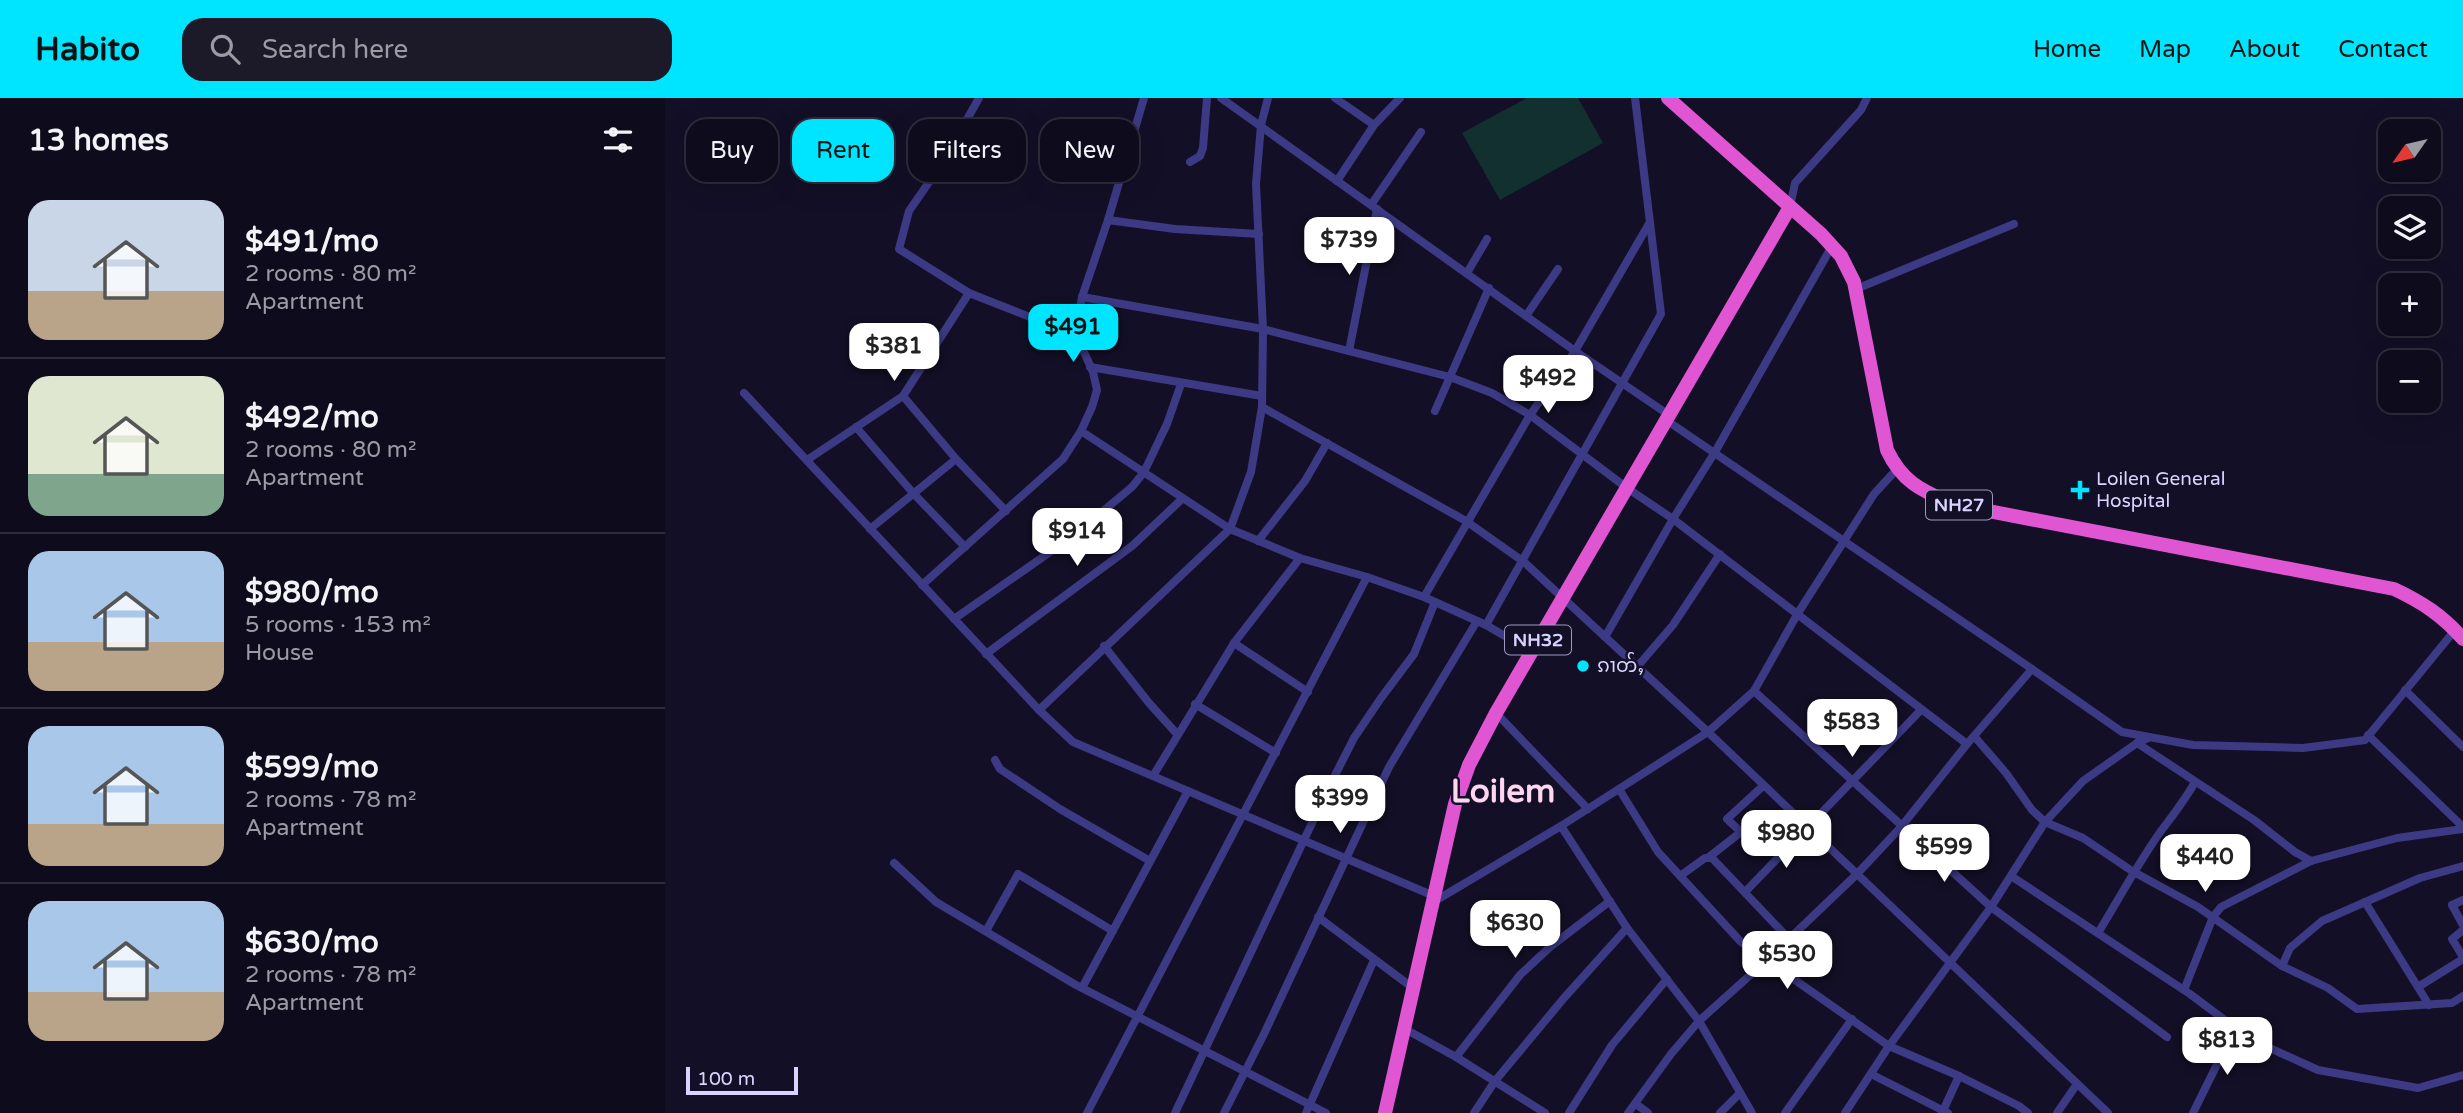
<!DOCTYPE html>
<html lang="en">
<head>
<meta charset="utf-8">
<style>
	body { margin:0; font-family:"Varela Round","Noto Sans Myanmar",sans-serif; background:#1c1929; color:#f1f3f6; height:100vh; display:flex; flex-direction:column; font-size:26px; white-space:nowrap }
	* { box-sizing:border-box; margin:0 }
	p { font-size:23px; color:#9b9ba3 }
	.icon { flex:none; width:38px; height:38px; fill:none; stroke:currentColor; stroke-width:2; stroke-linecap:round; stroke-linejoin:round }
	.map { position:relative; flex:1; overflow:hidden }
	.sheet { display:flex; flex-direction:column; background:#0e0b1c; width:665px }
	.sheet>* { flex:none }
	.guide { position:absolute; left:21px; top:21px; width:665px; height:63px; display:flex; gap:14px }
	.needle { width:46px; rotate:236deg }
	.buttons { position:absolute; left:1713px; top:21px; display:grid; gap:14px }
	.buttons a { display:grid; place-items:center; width:63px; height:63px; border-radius:14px; background:#0e0b1c; box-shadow:0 7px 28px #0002,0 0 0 2px #2e2b3b; font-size:35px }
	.scale { position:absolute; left:21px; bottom:18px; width:112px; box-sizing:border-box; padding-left:7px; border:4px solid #d9d4ff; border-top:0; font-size:19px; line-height:24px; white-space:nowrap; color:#d9d4ff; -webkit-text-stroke:5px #130f26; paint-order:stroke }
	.price { position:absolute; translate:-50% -60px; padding:0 16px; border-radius:14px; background:#fff; color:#222; font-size:23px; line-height:46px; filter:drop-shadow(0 2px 4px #0008) }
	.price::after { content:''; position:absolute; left:50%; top:42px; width:21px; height:16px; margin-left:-10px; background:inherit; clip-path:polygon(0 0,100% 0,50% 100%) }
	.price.active { background:#00e5ff; color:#111 }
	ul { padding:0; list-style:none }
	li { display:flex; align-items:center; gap:21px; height:175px; padding:0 28px }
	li+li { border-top:2px solid #2e2b3b }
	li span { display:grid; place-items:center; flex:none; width:196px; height:140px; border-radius:21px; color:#555 }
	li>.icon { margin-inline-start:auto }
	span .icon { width:84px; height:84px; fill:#fffc; stroke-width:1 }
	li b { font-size:30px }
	h2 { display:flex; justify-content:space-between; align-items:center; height:84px; padding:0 28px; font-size:30px }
	.pill { padding:0 24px; border-radius:21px; background:#0e0b1c; box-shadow:0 7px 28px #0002,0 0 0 2px #2e2b3b; font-size:24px; line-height:63px }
	.pill.active { background:#00e5ff; color:#111 }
	header { display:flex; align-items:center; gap:42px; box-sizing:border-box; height:98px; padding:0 35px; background:#00e5ff; color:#111 }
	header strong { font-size:33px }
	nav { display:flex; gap:38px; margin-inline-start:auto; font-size:24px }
	.search { width:490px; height:63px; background:#1c1929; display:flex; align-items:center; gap:18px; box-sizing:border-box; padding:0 24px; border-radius:21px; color:#9b9ba3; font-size:26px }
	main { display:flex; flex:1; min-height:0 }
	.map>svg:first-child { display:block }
</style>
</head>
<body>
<header>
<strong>Habito</strong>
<div class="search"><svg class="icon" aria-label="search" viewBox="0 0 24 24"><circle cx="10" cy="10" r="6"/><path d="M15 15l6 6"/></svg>Search here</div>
<nav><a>Home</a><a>Map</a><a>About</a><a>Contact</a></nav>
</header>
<main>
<section class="sheet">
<h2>13 homes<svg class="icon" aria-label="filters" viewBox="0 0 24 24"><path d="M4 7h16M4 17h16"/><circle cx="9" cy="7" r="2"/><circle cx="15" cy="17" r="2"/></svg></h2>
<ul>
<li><span style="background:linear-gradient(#c9d6e8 65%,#b9a48a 0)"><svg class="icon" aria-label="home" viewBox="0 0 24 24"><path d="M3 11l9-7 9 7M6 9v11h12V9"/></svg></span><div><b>$491/mo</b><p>2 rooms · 80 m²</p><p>Apartment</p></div></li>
<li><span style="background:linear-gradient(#dfe7d0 70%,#7fa58c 0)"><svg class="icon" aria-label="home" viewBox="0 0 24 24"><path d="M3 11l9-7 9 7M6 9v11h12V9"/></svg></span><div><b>$492/mo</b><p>2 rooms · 80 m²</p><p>Apartment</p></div></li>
<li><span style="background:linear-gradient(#a9c7e8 65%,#b9a48a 0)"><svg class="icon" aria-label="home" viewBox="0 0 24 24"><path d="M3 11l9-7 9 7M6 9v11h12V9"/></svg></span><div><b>$980/mo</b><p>5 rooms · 153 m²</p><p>House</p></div></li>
<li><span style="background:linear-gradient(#a9c7e8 70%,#b9a48a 0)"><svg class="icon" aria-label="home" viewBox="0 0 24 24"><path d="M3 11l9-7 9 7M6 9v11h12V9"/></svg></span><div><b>$599/mo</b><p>2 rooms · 78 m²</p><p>Apartment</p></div></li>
<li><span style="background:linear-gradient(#a9c7e8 65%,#b9a48a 0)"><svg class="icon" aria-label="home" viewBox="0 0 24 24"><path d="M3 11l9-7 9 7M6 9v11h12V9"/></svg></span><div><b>$630/mo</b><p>2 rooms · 78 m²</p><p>Apartment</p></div></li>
</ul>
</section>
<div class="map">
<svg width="1798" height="1015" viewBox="0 0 1798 1015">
	<rect width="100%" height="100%" fill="#130f26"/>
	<path fill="#12302f" d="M862,0H913L938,45L835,102L797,35Z"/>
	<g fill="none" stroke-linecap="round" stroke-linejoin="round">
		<g stroke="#3d3a85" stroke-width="8">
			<path d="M314,0L278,64L244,113L234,151L304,195L411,237"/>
			<path d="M556,0L910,253L1004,317"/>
			<path d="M670,0L709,27"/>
			<path d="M525,64L535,58L538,50L542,0"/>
			<path d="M672,83L709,27L735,0"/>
			<path d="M706,107L756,34"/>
			<path d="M1125,109L1130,85L1196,12L1202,0"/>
			<path d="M443,122L510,131L594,136"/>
			<path d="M802,175L822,141"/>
			<path d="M1191,191L1349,126"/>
			<path d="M417,199L598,231L785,279L827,295L865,317L962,390L1008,421L1302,646"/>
			<path d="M861,218L893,171"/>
			<path d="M684,253L712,111"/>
			<path d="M425,269L597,298"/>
			<path d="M79,295L374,612L408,644L769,798"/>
			<path d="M238,298L291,361L341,413"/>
			<path d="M597,309L801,423L859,464L1043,634L1443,1015"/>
			<path d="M770,313L824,190"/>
			<path d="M1001,322L1367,571L1457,634L1528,647L1638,650L1700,642L1790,532"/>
			<path d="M191,329L248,395L300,449"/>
			<path d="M416,333L565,431L635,460L702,479L759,499L821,527L867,554"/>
			<path d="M142,362L238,298L304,195"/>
			<path d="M205,431L291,361"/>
			<path d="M593,443L640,383L662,345"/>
			<path d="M257,487L398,361L416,333L427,309L432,292L428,274L413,241L411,233L417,199L443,122L479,0"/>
			<path d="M759,499L865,317L910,253L985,124"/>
			<path d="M289,521L408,438L467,389L479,374L502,326L516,286"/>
			<path d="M821,527L996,216L970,0"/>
			<path d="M940,539L1008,421L1050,354L1167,148"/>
			<path d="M569,545L643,594"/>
			<path d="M439,548L484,605L512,636"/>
			<path d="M321,556L467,448L517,401"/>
			<path d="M972,569L1008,527L1055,456"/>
			<path d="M1740,592L1798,649"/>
			<path d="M1089,593L1326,809L1502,939"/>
			<path d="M530,606L611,655"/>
			<path d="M374,612L565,431L586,374L597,309L598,231L591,86L596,27L603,0"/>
			<path d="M831,615L923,711"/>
			<path d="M1703,637L1798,729"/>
			<path d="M1309,638L1341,675L1367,712L1380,724L1418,740L1467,773L1533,809L1617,868L1663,890L1692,911L1787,905L1798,898"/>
			<path d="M1472,645L1589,722L1630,754L1646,763L1732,740L1798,731"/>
			<path d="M330,662L335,671L395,711L485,763"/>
			<path d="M488,678L569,545L635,460"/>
			<path d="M954,691L993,754L1076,844L1224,948L1294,978L1354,1008L1363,1015"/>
			<path d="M896,728L962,830L1034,923L1087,1015"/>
			<path d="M1044,759L1076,734L1062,721L1098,688"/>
			<path d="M229,765L271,804L411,887L661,1015"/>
			<path d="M1015,778L1040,760H1047L1124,841"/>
			<path d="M1346,778L1525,896L1585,941L1653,972L1753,990L1798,977"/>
			<path d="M1080,794L1254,614"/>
			<path d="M1798,802L1787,807L1798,827"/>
			<path d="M770,803L896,728L1043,634L1089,593L1133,515L1209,396L1232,371"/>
			<path d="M1700,804L1764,907"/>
			<path d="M653,819L748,890"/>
			<path d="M1798,832L1787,841L1798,859"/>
			<path d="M321,833L353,776L448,833"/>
			<path d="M1433,835C1454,801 1473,765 1496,733C1508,717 1520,702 1530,684"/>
			<path d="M1617,868L1625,850L1657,823L1755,780L1798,768"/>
			<path d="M1753,889L1798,861"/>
			<path d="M417,890L523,693"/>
			<path d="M1519,892L1548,819L1556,809L1646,763"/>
			<path d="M740,931L791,959L880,1015"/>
			<path d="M791,959L855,877L885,849L945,803"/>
			<path d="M1206,976L1283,1015"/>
			<path d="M971,1006L983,1015"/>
			<path d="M422,1015L702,479"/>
			<path d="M510,1015L664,689L689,640L716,600L749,556L770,504"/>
			<path d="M559,1015L599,936L724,669L812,523"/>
			<path d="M641,1015L709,862"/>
			<path d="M809,1015L830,983L899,900L962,830"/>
			<path d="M904,1015L947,947L1002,881"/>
			<path d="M963,1015L1006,956L1034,923L1102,862L1192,776L1236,729L1302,646L1367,571"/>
			<path d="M1055,1015L1075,995"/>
			<path d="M1120,1015L1187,921"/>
			<path d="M1180,1015L1224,948L1326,809L1380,724L1418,683L1472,645L1483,640"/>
			<path d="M1277,1015L1294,978"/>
			<path d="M1392,1015L1412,986"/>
			<path d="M1528,1015L1570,930"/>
		</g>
		<g stroke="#e055d1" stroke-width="14">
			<path d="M1003,0L1156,136L1176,158L1189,184L1222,352C1237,384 1256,392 1287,406L1729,491C1757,504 1778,518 1798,541"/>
			<path d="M720,1015L790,706L804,667L831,615L1125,109"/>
		</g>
	</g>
	<g fill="#00e5ff" stroke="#130f26" stroke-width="2.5">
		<path d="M1411.5 381.5h7v7h7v7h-7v7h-7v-7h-7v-7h7z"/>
		<circle cx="918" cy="568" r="7"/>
	</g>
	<g text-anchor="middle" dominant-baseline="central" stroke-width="5" stroke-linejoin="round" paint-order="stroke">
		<g fill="#130f26" stroke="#9e99be" stroke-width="2">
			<rect x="1261" y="392.5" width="66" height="29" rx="5"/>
			<rect x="840" y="527.5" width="66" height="29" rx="5"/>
		</g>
		<g font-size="18" font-weight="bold" fill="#d9d4ff">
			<text x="1294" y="407">NH27</text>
			<text x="873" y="542">NH32</text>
		</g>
		<g font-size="19" fill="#d9d4ff" stroke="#130f26" text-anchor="start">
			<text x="1431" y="381">Loilen General<tspan x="1431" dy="22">Hospital</tspan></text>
			<text x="932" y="568">ၵၢတ်ႇ</text>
		</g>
		<g font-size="33" font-weight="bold" fill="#ffd6f0" stroke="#130f26">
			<text x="838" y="693">Loilem</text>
		</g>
	</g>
</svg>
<div class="buttons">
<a><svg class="needle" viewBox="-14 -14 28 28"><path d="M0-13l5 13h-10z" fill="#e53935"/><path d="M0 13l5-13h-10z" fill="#9b9ba3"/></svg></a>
<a><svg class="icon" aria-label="layers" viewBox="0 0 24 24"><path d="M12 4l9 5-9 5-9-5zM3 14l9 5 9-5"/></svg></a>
<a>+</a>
<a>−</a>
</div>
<div class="scale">100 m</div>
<b class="price" style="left:684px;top:179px">$739</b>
<b class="price active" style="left:408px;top:266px">$491</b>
<b class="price" style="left:229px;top:285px">$381</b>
<b class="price" style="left:883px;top:317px">$492</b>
<b class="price" style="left:412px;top:470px">$914</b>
<b class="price" style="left:1187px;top:661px">$583</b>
<b class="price" style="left:675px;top:737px">$399</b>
<b class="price" style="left:1121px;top:772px">$980</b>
<b class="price" style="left:1279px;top:786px">$599</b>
<b class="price" style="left:1540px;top:796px">$440</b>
<b class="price" style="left:850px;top:862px">$630</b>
<b class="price" style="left:1122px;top:893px">$530</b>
<b class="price" style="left:1562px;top:979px">$813</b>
<div class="guide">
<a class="pill">Buy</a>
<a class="pill active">Rent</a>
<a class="pill">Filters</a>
<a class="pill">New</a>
</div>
</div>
</main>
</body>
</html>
